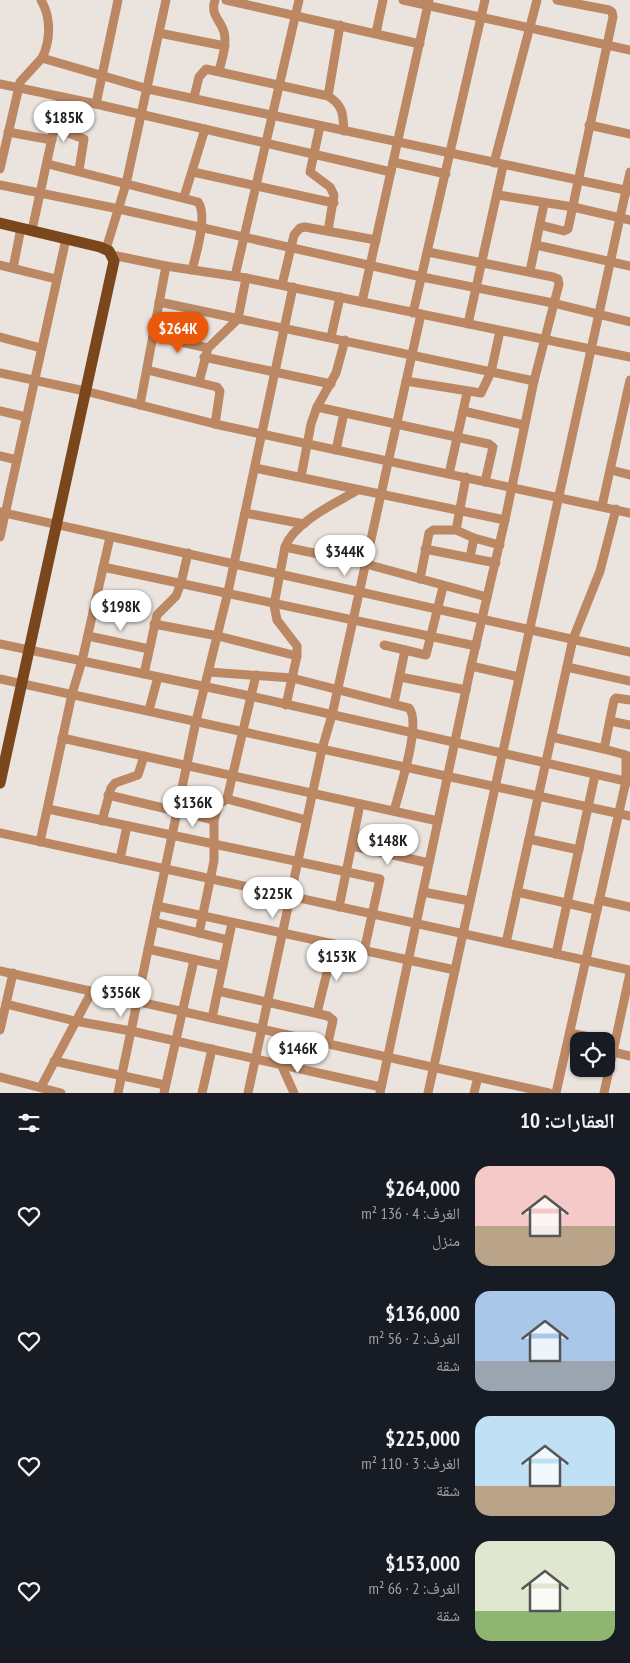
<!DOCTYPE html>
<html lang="ar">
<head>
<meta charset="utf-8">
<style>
	body { margin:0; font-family:"PT Sans Narrow","Noto Naskh Arabic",sans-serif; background:#20242c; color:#f1f3f6; direction:rtl; height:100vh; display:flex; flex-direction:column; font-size:19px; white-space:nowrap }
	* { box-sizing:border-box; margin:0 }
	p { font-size:16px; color:#9ea1a6 }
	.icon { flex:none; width:28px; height:28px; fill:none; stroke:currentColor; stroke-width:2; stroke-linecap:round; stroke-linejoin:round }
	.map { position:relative; height:1093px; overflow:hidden; direction:ltr }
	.side { display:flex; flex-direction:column; background:#171b24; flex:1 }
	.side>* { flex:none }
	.tools { position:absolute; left:570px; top:1032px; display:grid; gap:10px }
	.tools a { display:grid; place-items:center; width:45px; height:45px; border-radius:10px; background:#171b24; box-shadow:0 1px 4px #0004; font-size:25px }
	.price { position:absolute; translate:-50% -42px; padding:0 11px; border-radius:18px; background:#fff; color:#222; font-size:16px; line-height:32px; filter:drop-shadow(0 1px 2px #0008) }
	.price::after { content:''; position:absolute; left:50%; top:30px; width:15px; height:11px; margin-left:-8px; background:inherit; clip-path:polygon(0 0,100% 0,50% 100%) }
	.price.active { background:#ea580c; color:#fff }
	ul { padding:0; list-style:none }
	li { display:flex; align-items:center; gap:15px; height:125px; padding:0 15px }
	li span { display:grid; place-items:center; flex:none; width:140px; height:100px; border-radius:15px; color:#555 }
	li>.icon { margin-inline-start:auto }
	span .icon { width:60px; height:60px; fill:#fffc; stroke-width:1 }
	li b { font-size:21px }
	h2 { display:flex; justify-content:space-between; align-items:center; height:60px; padding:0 15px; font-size:21px }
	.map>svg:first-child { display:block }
</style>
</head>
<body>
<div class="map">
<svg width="630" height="1093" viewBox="0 0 630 1093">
	<rect width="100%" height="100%" fill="#eae3de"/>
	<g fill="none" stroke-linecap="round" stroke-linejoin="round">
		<g stroke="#bc8864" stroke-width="9">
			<path d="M41,0C51,17 51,40 42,58L148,89L630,191"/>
			<path d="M215,0C210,15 220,19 224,32C227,45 222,59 219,71"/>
			<path d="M226,0L420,44"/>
			<path d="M403,0L630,50"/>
			<path d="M159,33L225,46"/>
			<path d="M376,33L383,0"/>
			<path d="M0,84L96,104L391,172"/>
			<path d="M328,96L340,25"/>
			<path d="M194,97L199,77L206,69L328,96C343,105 343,114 344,131"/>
			<path d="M96,104L118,0"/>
			<path d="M589,125L630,134"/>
			<path d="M320,126L310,172L330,187L334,195L328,231"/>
			<path d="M55,128L84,139L79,170"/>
			<path d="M8,132L52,140"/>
			<path d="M393,162L446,174"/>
			<path d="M494,163L537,0"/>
			<path d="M48,164L198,202C208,215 196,254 192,270"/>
			<path d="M0,169L20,82L42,58"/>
			<path d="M193,172L334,203"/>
			<path d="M0,185L119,209L422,277L553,303L630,322"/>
			<path d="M498,195L573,207L630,220"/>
			<path d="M184,197L205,129"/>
			<path d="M540,225L564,231L568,229L613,17L612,12L609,10L557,0"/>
			<path d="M32,230L61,97"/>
			<path d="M536,245L630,266"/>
			<path d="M106,249L126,184L166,0"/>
			<path d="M112,255L166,266L246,278L630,357"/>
			<path d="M0,265L56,279"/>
			<path d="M13,268L21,228"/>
			<path d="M530,271L544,204"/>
			<path d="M235,276L299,0"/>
			<path d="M282,285L294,235L300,228L305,227L376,240"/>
			<path d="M159,302L534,381"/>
			<path d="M362,302L429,0"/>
			<path d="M413,313L485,0"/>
			<path d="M468,324L503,166"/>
			<path d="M153,336L208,348"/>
			<path d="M0,337L41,348"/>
			<path d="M331,337L340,297"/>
			<path d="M204,357L331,384"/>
			<path d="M147,370L217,387L220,391L215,424"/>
			<path d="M0,373L85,391L215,424L630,513"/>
			<path d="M406,381L481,393L491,372L500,331"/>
			<path d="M199,382L208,348L238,319L246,278"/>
			<path d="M140,405L166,266"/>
			<path d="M317,407L489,444L493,447L485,482"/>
			<path d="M0,411L26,417"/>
			<path d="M463,411L524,425"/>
			<path d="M336,450L344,413"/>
			<path d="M0,456L17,460"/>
			<path d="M255,468L505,520"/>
			<path d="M611,470L630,475"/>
			<path d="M449,474L467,393"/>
			<path d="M301,477L311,424L317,407L336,373L345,340"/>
			<path d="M602,506L630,380"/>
			<path d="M0,512L630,652"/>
			<path d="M245,513L304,524"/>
			<path d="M456,530L474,538L500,545"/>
			<path d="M0,537L66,239"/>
			<path d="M285,547L366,564L487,597"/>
			<path d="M425,549L496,563"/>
			<path d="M470,557L474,538"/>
			<path d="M103,567L476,646"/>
			<path d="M420,579L429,533L433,530H456L466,477"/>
			<path d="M154,624L218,636L297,656"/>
			<path d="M88,636L149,649"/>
			<path d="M0,644L250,696L630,782"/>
			<path d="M384,645L426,655L443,587"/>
			<path d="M471,666L519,677"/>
			<path d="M567,667L630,681"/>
			<path d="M209,672L292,678L409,708C422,723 399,791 394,811"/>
			<path d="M144,674L157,615L176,596L181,583L188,553"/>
			<path d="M400,677L466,690"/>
			<path d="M0,679L630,816"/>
			<path d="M394,703L405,650"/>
			<path d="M286,705L297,656V646L277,620L274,605L285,547C294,522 336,503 358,490"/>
			<path d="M149,710L158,677"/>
			<path d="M610,721L630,725"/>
			<path d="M552,737L604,749"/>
			<path d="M62,738L438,821"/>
			<path d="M108,795L214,820"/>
			<path d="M227,799L256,675"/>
			<path d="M48,809L380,879L364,951"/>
			<path d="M102,821L111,788L115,783L138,775L144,756"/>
			<path d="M0,833L630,970"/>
			<path d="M529,839L579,850"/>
			<path d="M40,842L72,694L82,661L110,537"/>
			<path d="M352,846L429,863"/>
			<path d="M120,859L127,826"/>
			<path d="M423,892L470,901"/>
			<path d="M517,892L597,910"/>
			<path d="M599,900L630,907"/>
			<path d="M157,906L455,970"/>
			<path d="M339,907L360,804"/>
			<path d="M154,922L228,940"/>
			<path d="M199,933L214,861V820L219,804L227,799L306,820"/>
			<path d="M506,943L573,639L600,571L616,509"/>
			<path d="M148,949L223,966"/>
			<path d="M556,954L595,775"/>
			<path d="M0,971L549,1093"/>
			<path d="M218,991L328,1016L333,1020L328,1043"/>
			<path d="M6,1004L75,1021L131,1031L381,1087"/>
			<path d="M317,1013L334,944"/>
			<path d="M212,1018L232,923"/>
			<path d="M0,1030L13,973"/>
			<path d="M570,1033L615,1042"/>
			<path d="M613,1052L630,1056"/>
			<path d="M54,1061L165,1085"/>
			<path d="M281,1064L294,1093"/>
			<path d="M0,1077L61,1093"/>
			<path d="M41,1087L92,991"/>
			<path d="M118,1093L196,721L228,592L293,287"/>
			<path d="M164,1093L194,960"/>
			<path d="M202,1093L212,1049"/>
			<path d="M248,1093L322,749L332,715L421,314"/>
			<path d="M380,1093L471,666L505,520L534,381L559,284L558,279L553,277L428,252"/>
			<path d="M428,1093L630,172"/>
			<path d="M474,1093L478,1077"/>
			<path d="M556,1093L626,781V755L604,749L614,700L616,698L630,700"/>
			<path d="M604,1093L630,973"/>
		</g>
		<path stroke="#7a461b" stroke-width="11" d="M0,223L100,247L109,251L114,261L0,783"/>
	</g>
</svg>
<div class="tools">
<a><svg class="icon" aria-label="locate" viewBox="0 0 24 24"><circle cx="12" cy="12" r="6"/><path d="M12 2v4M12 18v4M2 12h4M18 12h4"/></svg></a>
</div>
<b class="price" style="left:64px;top:143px">$185K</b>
<b class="price active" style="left:178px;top:354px">$264K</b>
<b class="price" style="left:345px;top:577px">$344K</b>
<b class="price" style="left:121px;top:632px">$198K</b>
<b class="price" style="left:193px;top:828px">$136K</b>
<b class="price" style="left:388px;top:866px">$148K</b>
<b class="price" style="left:273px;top:919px">$225K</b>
<b class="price" style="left:337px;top:982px">$153K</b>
<b class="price" style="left:121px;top:1018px">$356K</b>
<b class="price" style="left:298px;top:1074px">$146K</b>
</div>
<section class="side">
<h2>العقارات: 10<svg class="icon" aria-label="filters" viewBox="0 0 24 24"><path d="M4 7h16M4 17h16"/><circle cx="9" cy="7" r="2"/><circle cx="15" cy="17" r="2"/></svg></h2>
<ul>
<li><span style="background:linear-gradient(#f6c9c9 60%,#b9a48a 0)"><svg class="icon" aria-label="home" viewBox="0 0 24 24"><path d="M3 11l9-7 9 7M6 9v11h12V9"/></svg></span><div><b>$264,000</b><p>الغرف: 4 · 136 m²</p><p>منزل</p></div><svg class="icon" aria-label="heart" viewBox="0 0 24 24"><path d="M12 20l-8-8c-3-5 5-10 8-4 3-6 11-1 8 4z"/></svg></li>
<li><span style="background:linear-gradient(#a9c7e8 70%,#9aa5b1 0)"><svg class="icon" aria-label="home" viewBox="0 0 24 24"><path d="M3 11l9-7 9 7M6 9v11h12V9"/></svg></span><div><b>$136,000</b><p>الغرف: 2 · 56 m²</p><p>شقة</p></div><svg class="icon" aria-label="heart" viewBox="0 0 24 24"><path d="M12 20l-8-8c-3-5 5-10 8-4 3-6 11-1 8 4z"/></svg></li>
<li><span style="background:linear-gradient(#bfe0f5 70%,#b9a48a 0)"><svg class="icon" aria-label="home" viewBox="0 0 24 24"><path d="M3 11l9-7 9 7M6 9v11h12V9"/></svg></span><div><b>$225,000</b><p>الغرف: 3 · 110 m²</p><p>شقة</p></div><svg class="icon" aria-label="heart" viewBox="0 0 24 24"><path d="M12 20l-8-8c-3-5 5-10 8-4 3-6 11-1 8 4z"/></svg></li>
<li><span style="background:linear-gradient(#dfe7d0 70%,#8fb573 0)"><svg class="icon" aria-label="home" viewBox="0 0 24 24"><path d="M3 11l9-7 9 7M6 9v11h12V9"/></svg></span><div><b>$153,000</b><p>الغرف: 2 · 66 m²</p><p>شقة</p></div><svg class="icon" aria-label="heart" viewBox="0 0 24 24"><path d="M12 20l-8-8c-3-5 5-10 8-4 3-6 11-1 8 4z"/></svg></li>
</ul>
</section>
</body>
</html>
